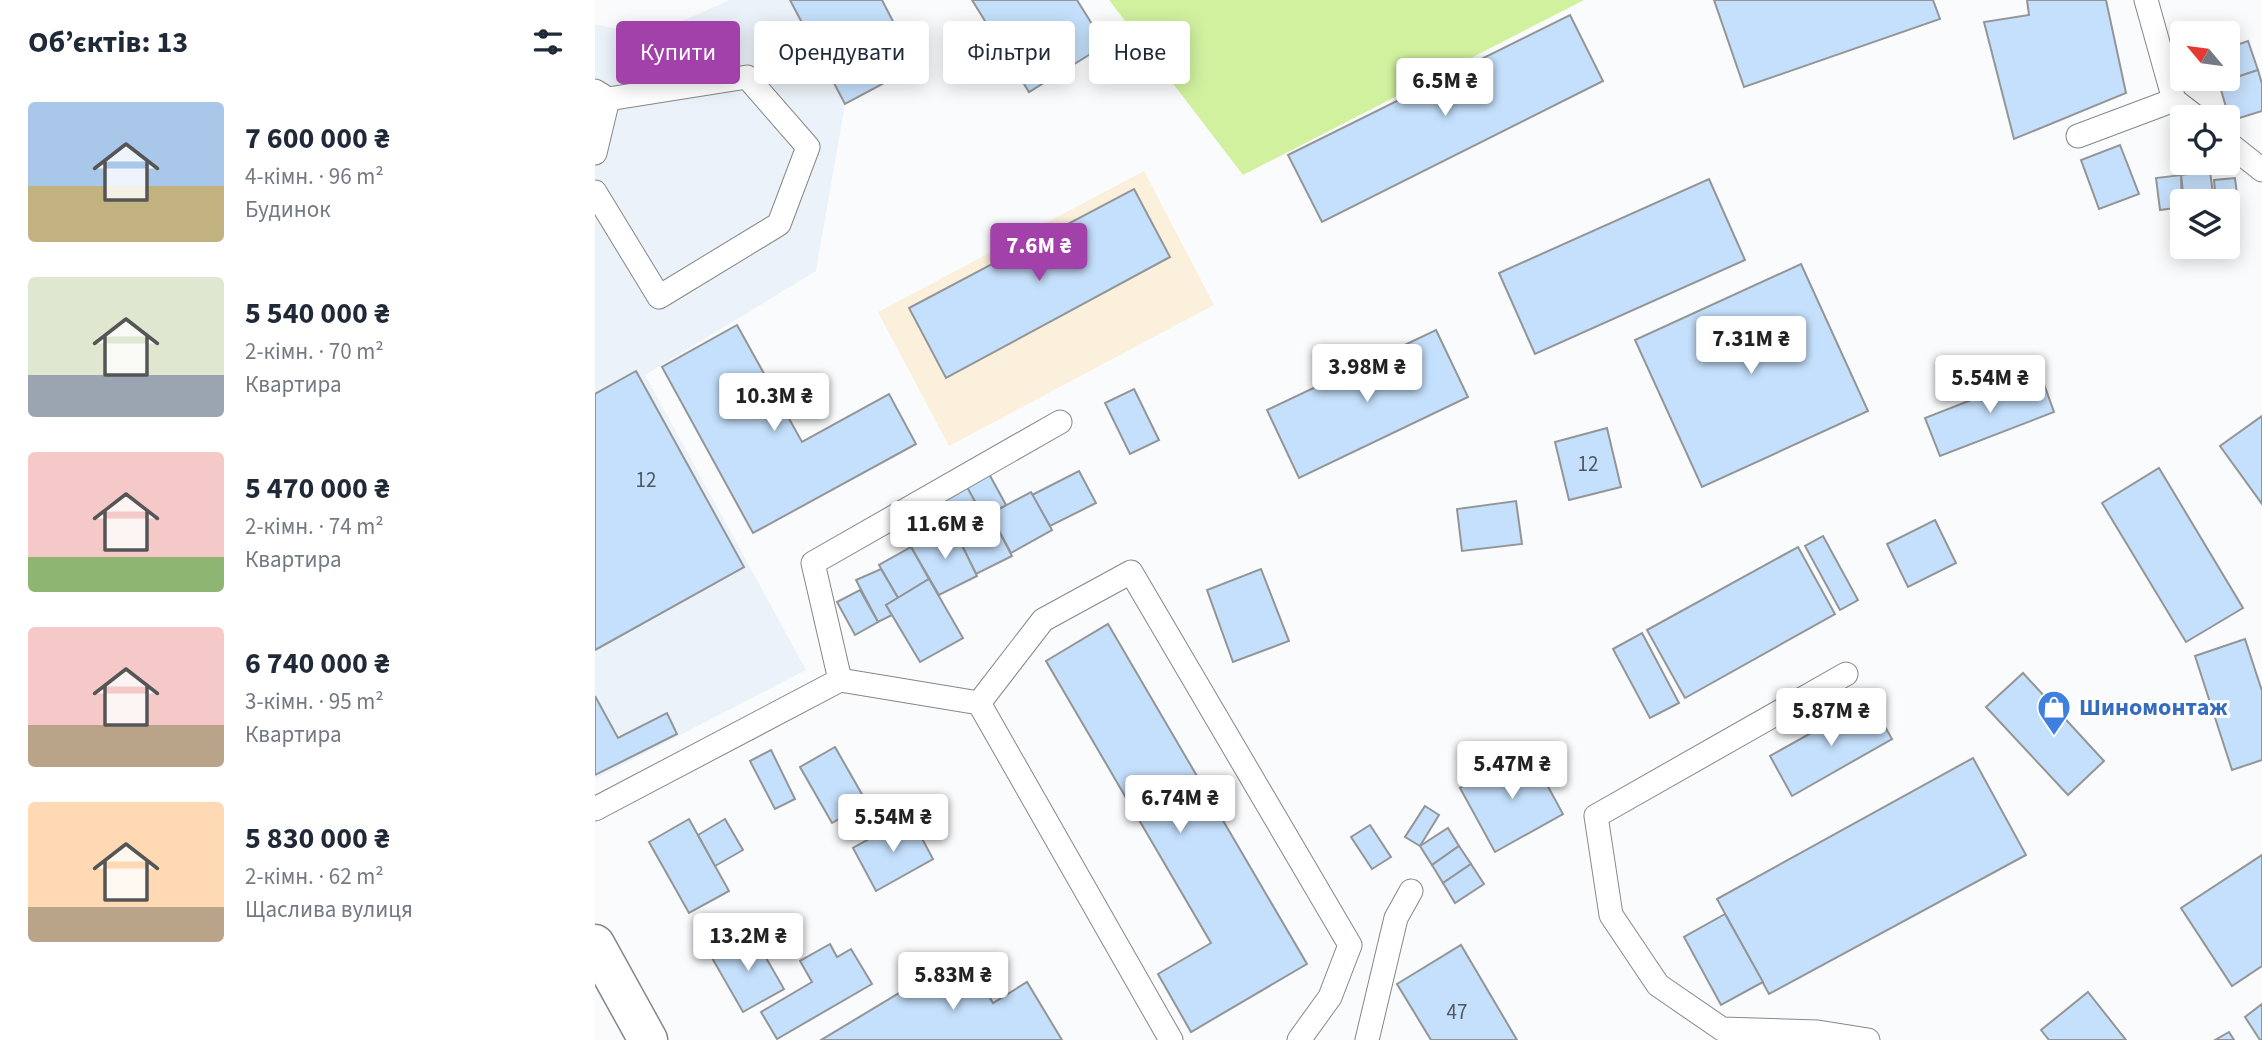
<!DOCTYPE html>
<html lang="uk">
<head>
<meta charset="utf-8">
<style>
	body { margin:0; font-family:"Source Sans 3",sans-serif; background:#f6f6f7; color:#1f2937; height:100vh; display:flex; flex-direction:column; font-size:26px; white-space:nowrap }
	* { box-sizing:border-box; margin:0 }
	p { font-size:23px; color:#747a83 }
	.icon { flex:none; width:38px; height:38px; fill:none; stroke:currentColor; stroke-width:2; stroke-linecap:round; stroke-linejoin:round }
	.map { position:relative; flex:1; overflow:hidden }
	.side { display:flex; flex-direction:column; background:#fff; width:595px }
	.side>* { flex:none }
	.banner { position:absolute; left:21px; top:21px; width:665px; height:63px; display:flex; gap:14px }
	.needle { width:46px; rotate:299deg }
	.buttons { position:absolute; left:1575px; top:21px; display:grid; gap:14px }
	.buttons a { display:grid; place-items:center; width:70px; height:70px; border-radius:7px; background:#fff; box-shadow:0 4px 18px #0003; font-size:35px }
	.price { position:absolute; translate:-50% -60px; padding:0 16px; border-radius:7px; background:#fff; color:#222; font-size:23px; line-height:46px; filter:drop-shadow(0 2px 4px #0008) }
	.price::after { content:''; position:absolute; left:50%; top:42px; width:21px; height:16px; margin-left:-10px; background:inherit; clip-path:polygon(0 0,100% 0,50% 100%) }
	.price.on { background:#a241a9; color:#fff }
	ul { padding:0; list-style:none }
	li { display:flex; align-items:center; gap:21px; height:175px; padding:0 28px }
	li span { display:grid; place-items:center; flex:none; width:196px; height:140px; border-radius:7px; color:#555 }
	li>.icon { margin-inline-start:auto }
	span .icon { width:84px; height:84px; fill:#fffc; stroke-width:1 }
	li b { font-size:30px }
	h2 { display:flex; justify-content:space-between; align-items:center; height:84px; padding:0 28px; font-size:30px }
	.tag { padding:0 24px; border-radius:7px; background:#fff; box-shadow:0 4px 18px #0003; font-size:24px; line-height:63px }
	.tag.on { background:#a241a9; color:#fff }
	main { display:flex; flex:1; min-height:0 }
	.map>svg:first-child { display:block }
</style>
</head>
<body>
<main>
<section class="side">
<h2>Об’єктів: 13<svg class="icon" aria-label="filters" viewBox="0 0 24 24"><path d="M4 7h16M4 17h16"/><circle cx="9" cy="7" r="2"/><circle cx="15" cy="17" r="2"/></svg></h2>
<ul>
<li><span style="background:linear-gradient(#a9c7e8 60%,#c2b280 0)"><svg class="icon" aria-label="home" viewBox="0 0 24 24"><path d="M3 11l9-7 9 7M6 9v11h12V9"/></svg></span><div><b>7 600 000 ₴</b><p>4-кімн. · 96 m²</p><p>Будинок</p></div></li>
<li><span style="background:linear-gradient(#dfe7d0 70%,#9aa5b1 0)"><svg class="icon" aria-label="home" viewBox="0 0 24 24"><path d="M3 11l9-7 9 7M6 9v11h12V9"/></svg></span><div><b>5 540 000 ₴</b><p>2-кімн. · 70 m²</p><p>Квартира</p></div></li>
<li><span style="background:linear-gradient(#f6c9c9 75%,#8fb573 0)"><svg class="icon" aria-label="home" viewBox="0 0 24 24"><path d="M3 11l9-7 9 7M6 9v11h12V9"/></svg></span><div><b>5 470 000 ₴</b><p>2-кімн. · 74 m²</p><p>Квартира</p></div></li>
<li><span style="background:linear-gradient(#f6c9c9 70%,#b9a48a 0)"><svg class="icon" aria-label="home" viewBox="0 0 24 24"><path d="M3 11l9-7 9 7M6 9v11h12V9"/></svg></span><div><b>6 740 000 ₴</b><p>3-кімн. · 95 m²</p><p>Квартира</p></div></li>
<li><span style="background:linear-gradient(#ffd9b3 75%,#b9a48a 0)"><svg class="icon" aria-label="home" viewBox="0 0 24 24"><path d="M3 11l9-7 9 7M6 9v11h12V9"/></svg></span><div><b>5 830 000 ₴</b><p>2-кімн. · 62 m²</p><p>Щаслива вулиця</p></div></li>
</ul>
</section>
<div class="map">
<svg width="1667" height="1040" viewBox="0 0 1667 1040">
	<rect width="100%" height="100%" fill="#fafbfc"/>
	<path fill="#ebf2f9" d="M135,0H287L321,66L250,104L221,271L50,375L211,670L0,779V24L53,36Z"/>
	<path fill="#fbf0db" d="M549,171L619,305L354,446L283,312Z"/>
	<path fill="#d1f19f" d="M514,0H989L648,175Z"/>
	<g fill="#c5e0fc" stroke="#949596" stroke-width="2">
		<path d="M195,0H287L321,66L250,104Z"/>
		<path d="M377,0H482L510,45L434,92Z"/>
		<path d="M1119,0H1338L1345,19L1149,87Z"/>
		<path d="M1432,0H1511L1531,93L1419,139L1389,22L1434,15Z"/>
		<path d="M975,15L1008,81L727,222L693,155Z"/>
		<path d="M1653,41L1663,70L1624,83L1623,79H1633V48Z"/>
		<path d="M1663,70L1667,84V111L1635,121L1624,83Z"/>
		<path d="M1525,145L1544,194L1504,209L1486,160Z"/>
		<path d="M1615,171L1619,201H1589L1586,175Z"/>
		<path d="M1586,175L1587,207L1565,210L1561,178Z"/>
		<path d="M1640,178L1644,211L1633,213V201H1621L1619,180Z"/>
		<path d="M1114,179L1150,260L940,354L904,273Z"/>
		<path d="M539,189L575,257L351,378L314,308Z"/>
		<path d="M1206,264L1273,411L1107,487L1040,340Z"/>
		<path d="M142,325L207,442L294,394L321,444L158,533L67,367Z"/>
		<path d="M841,330L873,397L704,478L672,410Z"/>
		<path d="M41,371L149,567L0,650V394Z"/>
		<path d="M1445,373L1459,412L1345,456L1330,418Z"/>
		<path d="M539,389L564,440L535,454L510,403Z"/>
		<path d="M1667,416V504L1625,446Z"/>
		<path d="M1012,428L1026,487L974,500L960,442Z"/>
		<path d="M1564,468L1648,608L1591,642L1507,503Z"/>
		<path d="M484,471L501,503L455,526L437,495Z"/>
		<path d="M393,472L411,505L389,518L370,484Z"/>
		<path d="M372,487L389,518L365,530L349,499Z"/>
		<path d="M436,492L457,530L416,553L395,514Z"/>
		<path d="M921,501L927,544L867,551L862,509Z"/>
		<path d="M348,502L358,524L318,544L307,521Z"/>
		<path d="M395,514L417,556L381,574L361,533Z"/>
		<path d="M1340,520L1361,563L1313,587L1292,544Z"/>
		<path d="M358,527L382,576L344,595L316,547Z"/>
		<path d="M1228,536L1263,600L1245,610L1210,546Z"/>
		<path d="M316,547L334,579L303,598L284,565Z"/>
		<path d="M1203,547L1240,614L1090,698L1052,630Z"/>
		<path d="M286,569L303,598L291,605L297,615L283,622L261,580Z"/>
		<path d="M666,569L694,641L638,662L612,590Z"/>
		<path d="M334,579L368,638L325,662L291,605Z"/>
		<path d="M265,590L283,622L260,635L242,602Z"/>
		<path d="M513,624L712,964L596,1032L563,974L616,943L451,661Z"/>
		<path d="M1047,633L1084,703L1055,718L1018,649Z"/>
		<path d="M1650,639L1667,691V760L1637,770L1600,656Z"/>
		<path d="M1428,673L1509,761L1473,795L1391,707Z"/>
		<path d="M0,696L23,738L72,713L82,734L0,775Z"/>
		<path d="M1275,700L1297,739L1197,796L1175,756Z"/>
		<path d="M240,747L272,803L237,823L205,767Z"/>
		<path d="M176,750L200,799L180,809L155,761Z"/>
		<path d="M933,750L968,814L900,852L865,788Z"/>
		<path d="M1378,758L1431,855L1174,994L1122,899Z"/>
		<path d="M830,806L844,815L825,846L810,837Z"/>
		<path d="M315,816L338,859L281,891L258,848Z"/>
		<path d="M94,819L134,891L94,913L54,842Z"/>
		<path d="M130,819L148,850L120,866L103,835Z"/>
		<path d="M775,825L796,857L777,869L756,837Z"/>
		<path d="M853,828L864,846L837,865L825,846Z"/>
		<path d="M864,846L876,864L848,883L837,865Z"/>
		<path d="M1667,855V966L1637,986L1586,908Z"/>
		<path d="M876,864L889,884L860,903L848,883Z"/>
		<path d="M1130,914L1168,982L1126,1005L1089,937Z"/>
		<path d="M158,935L189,989L148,1012L117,958Z"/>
		<path d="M235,944L242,957L256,949L277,984L182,1039L166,1012L217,982L205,961Z"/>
		<path d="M866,945L922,1040H836L802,984Z"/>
		<path d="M369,954L398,1003L432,982L467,1040H226Z"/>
		<path d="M1493,992L1531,1040H1454L1446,1030Z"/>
		<path d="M1667,1004V1040H1665L1650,1017Z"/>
		<path d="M1634,1032L1639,1040H1620Z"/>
	</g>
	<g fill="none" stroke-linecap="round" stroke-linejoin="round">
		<defs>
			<g id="lane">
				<path d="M1551,0L1579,100"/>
				<path d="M0,91L13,99L152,77L213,147L184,224L64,297L0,192"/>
				<path d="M1579,100L1601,117"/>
				<path d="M1483,136L1579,100"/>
				<path d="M1633,143L1667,170"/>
				<path d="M0,153L13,99"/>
				<path d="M1251,674L1001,816L1016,915L1063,985L1127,1029L1223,1032L1273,1040"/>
				<path d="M245,680L384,703L576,1040"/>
				<path d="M384,703L448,620L536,572L755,945L735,997L704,1040"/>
				<path d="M0,809L245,680L218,563L465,422"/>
				<path d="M772,1040L801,918L816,891"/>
			</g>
			<path id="street" d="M0,944L53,1040"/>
		</defs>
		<use href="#lane" stroke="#868788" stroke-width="25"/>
		<use href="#street" stroke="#868788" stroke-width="41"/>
		<use href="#lane" stroke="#fff" stroke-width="23"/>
		<use href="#street" stroke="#fff" stroke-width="38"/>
	</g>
	<defs>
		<symbol id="shop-pin" viewBox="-11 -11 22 30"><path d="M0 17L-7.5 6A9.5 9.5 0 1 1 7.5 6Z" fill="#3f7fe0" stroke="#fff"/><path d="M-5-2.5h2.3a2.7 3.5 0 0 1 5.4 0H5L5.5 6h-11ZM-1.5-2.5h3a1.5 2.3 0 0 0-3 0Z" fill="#fff"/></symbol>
	</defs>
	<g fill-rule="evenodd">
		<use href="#shop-pin" x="1440" y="688" width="38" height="52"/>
	</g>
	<g text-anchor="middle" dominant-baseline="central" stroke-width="6" stroke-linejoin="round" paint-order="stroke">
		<g font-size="21" fill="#4f565e">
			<text x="993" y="464">12</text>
			<text x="51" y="480">12</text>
			<text x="862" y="1012">47</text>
		</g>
		<g font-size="24" font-weight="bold" fill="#366cbe" stroke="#fff" text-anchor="start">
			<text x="1484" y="707">Шиномонтаж</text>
		</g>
	</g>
</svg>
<div class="buttons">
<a><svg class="needle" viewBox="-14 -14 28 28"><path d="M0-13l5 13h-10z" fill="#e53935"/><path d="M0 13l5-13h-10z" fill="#747a83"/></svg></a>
<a><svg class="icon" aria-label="locate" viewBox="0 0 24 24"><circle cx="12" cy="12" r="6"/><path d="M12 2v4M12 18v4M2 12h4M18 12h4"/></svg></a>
<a><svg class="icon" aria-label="layers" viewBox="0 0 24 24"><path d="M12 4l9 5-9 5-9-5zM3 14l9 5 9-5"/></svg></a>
</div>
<b class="price" style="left:850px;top:118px">6.5M ₴</b>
<b class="price on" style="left:444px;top:283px">7.6M ₴</b>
<b class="price" style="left:1156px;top:376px">7.31M ₴</b>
<b class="price" style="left:772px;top:404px">3.98M ₴</b>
<b class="price" style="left:1395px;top:415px">5.54M ₴</b>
<b class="price" style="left:179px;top:433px">10.3M ₴</b>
<b class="price" style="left:350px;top:561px">11.6M ₴</b>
<b class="price" style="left:1236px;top:748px">5.87M ₴</b>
<b class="price" style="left:917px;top:801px">5.47M ₴</b>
<b class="price" style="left:585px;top:835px">6.74M ₴</b>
<b class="price" style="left:298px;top:854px">5.54M ₴</b>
<b class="price" style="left:153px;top:973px">13.2M ₴</b>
<b class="price" style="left:358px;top:1012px">5.83M ₴</b>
<div class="banner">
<a class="tag on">Купити</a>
<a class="tag">Орендувати</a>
<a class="tag">Фільтри</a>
<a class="tag">Нове</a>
</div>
</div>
</main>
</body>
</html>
